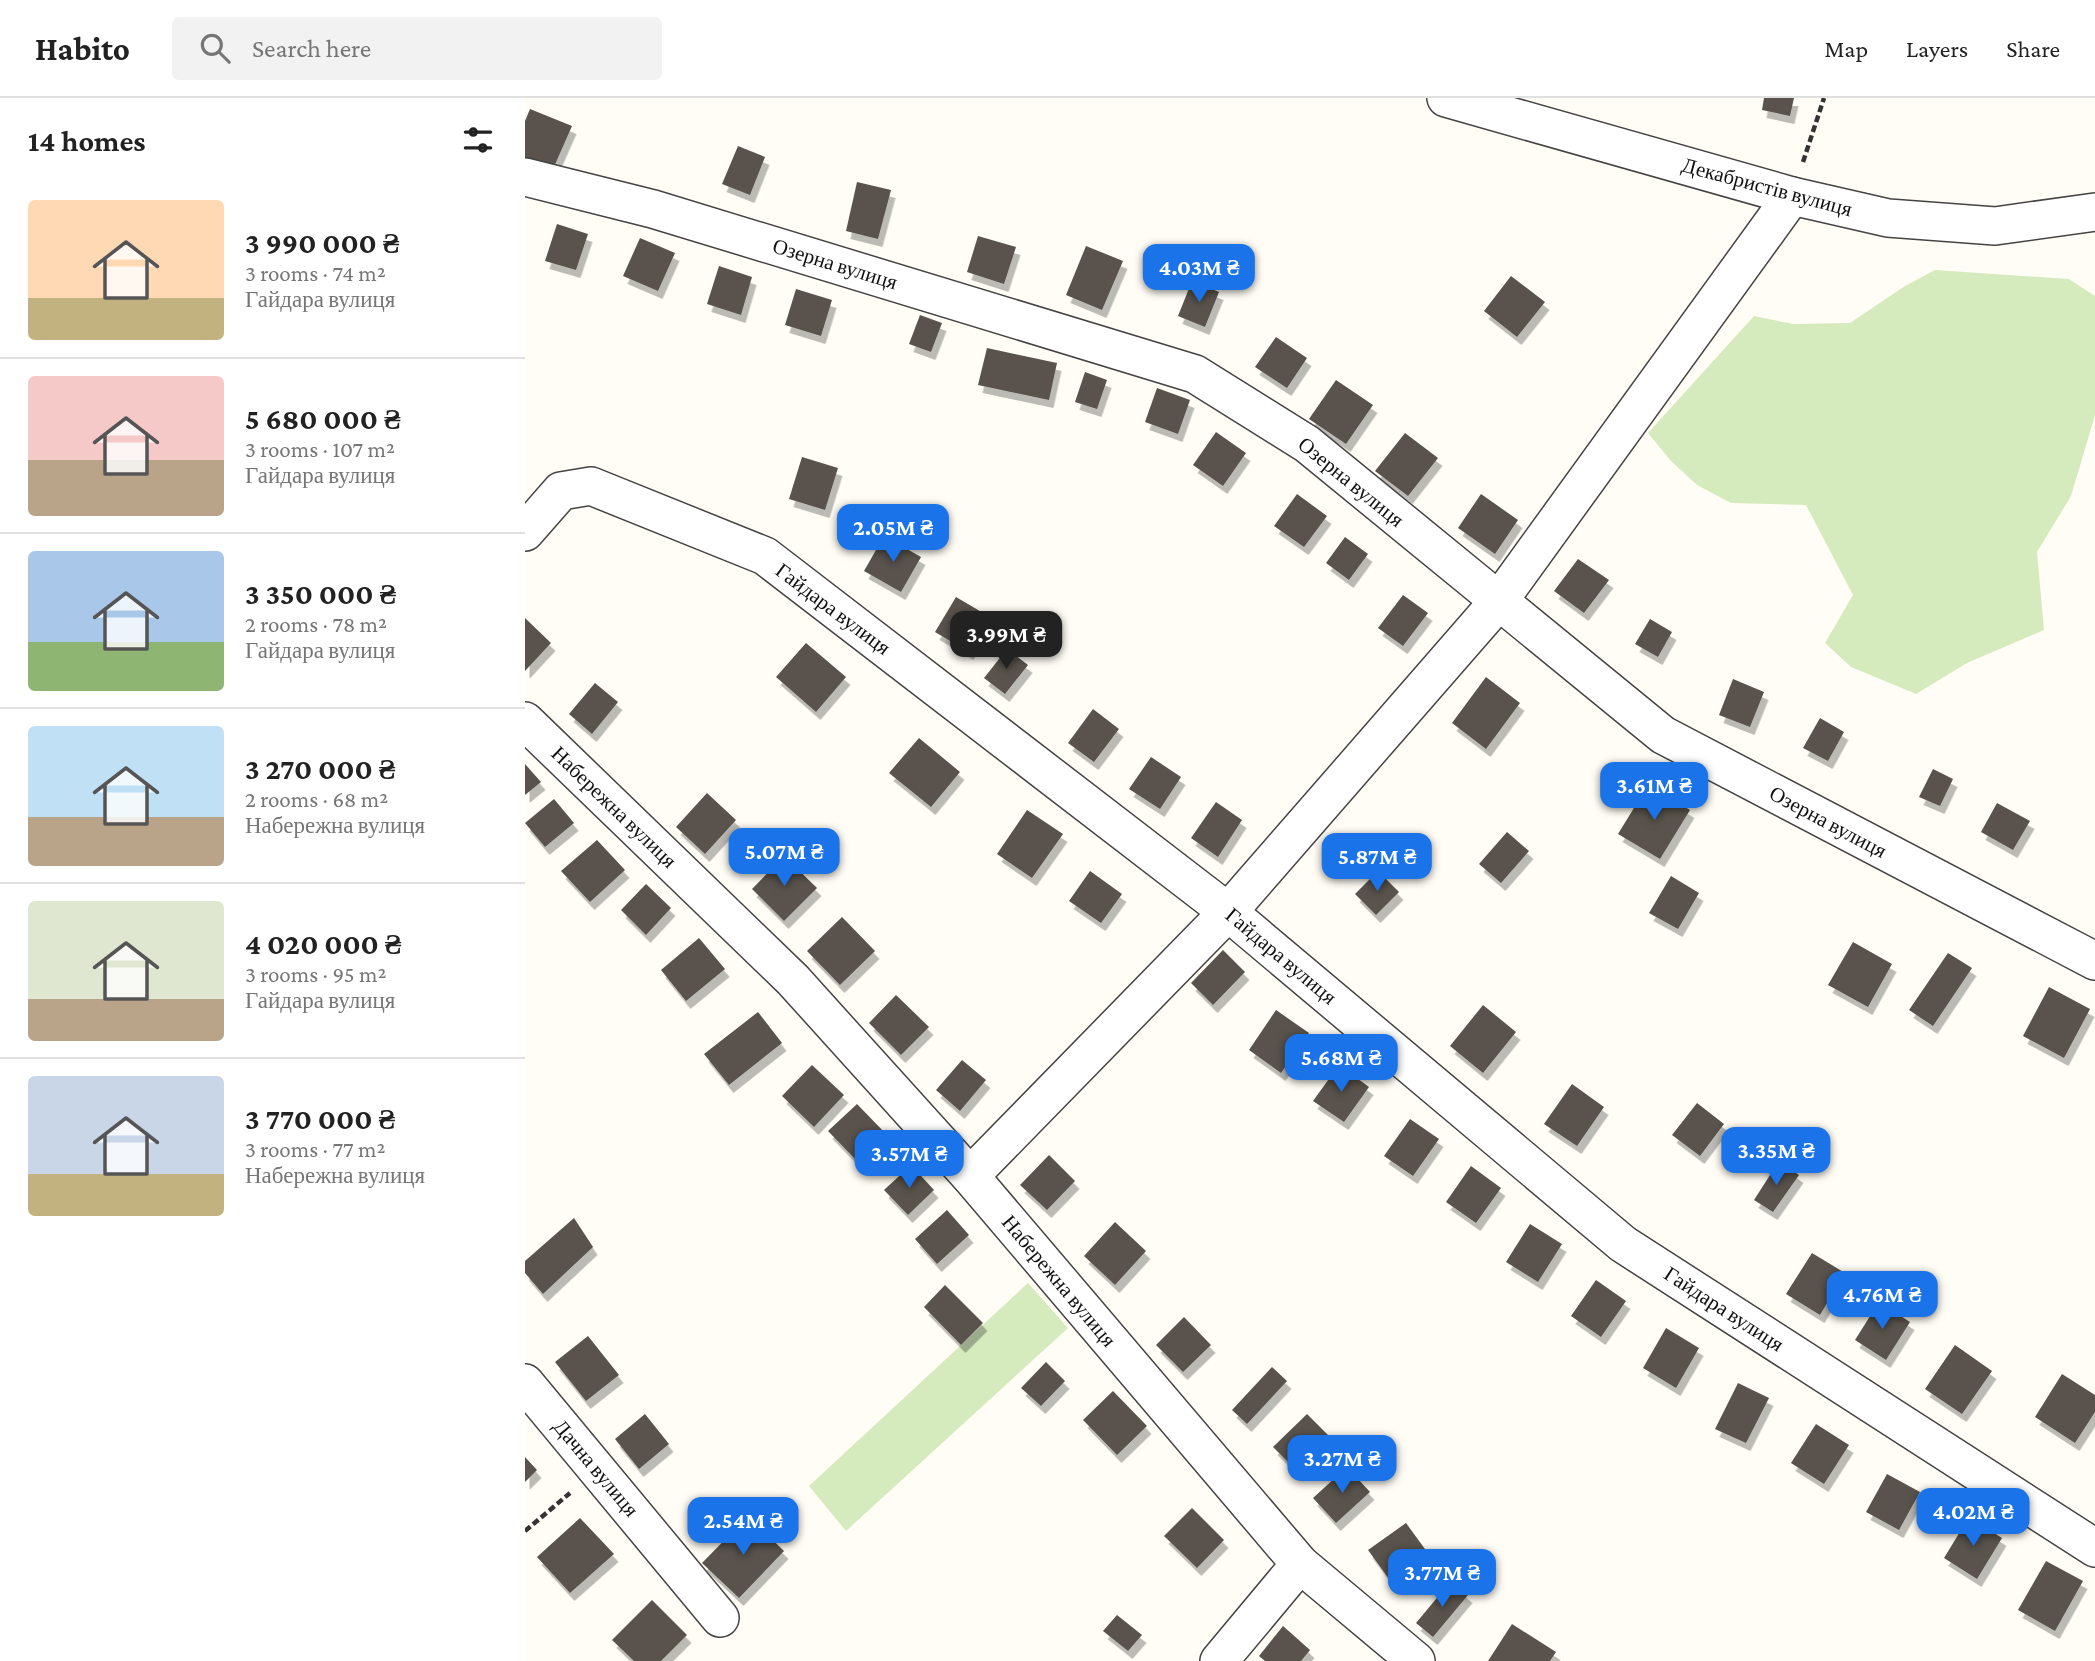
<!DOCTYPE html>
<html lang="en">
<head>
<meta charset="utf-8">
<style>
	body { margin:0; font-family:"Crimson Pro",serif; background:#f2f2f2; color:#222; height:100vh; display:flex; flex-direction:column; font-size:26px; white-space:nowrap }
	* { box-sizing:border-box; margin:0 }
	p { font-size:23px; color:#767676 }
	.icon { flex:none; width:38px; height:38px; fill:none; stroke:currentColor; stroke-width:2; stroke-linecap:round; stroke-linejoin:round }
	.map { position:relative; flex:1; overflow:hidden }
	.details { display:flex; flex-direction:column; background:#fff; width:525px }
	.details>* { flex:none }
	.price { position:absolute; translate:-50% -60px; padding:0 16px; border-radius:14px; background:#1a73e8; color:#fff; font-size:23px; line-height:46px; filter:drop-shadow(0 2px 4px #0008) }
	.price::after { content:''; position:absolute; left:50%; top:42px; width:21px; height:16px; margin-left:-10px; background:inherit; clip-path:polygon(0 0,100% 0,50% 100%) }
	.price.active { background:#222; color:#fff }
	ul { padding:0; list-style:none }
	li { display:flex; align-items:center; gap:21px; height:175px; padding:0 28px }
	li+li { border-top:2px solid #e0e0e0 }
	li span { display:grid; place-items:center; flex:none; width:196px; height:140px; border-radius:7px; color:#555 }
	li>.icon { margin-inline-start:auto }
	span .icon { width:84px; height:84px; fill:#fffc; stroke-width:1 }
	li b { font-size:30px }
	h2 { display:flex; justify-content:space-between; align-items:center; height:84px; padding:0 28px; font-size:30px }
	header { display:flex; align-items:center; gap:42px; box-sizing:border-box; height:98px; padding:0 35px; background:#fff; border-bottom:2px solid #e0e0e0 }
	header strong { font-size:33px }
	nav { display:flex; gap:38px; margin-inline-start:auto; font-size:24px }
	.search { width:490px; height:63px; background:#f2f2f2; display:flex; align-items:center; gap:18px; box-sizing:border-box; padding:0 24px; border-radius:7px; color:#767676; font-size:26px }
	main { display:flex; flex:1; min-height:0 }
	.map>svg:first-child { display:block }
</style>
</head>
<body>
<header>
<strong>Habito</strong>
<div class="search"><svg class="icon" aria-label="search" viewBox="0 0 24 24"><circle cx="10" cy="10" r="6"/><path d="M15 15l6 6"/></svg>Search here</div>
<nav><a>Map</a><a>Layers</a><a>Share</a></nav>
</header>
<main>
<section class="details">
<h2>14 homes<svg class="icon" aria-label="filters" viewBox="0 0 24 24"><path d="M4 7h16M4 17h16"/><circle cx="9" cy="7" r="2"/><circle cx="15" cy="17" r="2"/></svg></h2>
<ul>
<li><span style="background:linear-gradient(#ffd9b3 70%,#c2b280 0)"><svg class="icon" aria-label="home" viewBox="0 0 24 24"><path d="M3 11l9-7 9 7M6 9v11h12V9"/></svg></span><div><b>3 990 000 ₴</b><p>3 rooms · 74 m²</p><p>Гайдара вулиця</p></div></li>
<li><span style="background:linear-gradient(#f6c9c9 60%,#b9a48a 0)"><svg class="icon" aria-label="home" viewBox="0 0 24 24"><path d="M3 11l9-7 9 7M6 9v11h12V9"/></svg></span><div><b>5 680 000 ₴</b><p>3 rooms · 107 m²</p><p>Гайдара вулиця</p></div></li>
<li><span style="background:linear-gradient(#a9c7e8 65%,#8fb573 0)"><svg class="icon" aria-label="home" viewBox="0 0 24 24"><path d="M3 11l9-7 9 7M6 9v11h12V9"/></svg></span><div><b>3 350 000 ₴</b><p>2 rooms · 78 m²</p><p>Гайдара вулиця</p></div></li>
<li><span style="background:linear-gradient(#bfe0f5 65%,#b9a48a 0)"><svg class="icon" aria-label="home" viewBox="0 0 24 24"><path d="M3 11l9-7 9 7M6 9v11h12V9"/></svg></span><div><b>3 270 000 ₴</b><p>2 rooms · 68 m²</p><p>Набережна вулиця</p></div></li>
<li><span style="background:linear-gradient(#dfe7d0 70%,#b9a48a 0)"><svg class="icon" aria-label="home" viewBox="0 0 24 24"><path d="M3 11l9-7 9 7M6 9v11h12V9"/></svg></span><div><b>4 020 000 ₴</b><p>3 rooms · 95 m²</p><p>Гайдара вулиця</p></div></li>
<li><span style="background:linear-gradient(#c9d6e8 70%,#c2b280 0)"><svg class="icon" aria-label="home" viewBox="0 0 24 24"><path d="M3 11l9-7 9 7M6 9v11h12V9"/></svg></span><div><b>3 770 000 ₴</b><p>3 rooms · 77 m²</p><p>Набережна вулиця</p></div></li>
</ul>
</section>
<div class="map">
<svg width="1570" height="1563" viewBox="0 0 1570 1563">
	<defs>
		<filter id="shadow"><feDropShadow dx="4.5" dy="8" stdDeviation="0" flood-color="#0004"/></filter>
	</defs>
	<rect width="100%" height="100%" fill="#fffdf5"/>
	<g fill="#d5ebbd">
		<path d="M1410,172L1544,181L1570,198V317L1546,398L1512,454L1519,532L1442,565L1391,596L1326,569L1300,545L1328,497L1281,407L1206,405L1172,387L1146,363L1123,335L1229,218L1268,226L1325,225L1380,188Z"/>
		<path d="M503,1185L543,1230L321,1433L284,1388Z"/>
	</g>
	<g fill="#5a524d" filter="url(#shadow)">
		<path d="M1239,0H1269L1265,18L1237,12Z"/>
		<path d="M5,11L47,28L28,71L0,60V23Z"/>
		<path d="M213,48L240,59L225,97L197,86Z"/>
		<path d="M332,84L366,92L353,141L321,133Z"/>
		<path d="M32,126L63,136L51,172L20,163Z"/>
		<path d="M453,138L491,149L479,186L442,174Z"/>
		<path d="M115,140L150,155L133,193L98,178Z"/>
		<path d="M561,148L598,163L577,212L541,197Z"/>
		<path d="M194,168L227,179L216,217L182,206Z"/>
		<path d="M986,178L1020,204L992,239L959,213Z"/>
		<path d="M667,183L694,194L680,229L653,218Z"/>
		<path d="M271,191L307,202L296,238L260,227Z"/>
		<path d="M395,217L417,225L406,254L384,246Z"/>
		<path d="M751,239L782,260L762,290L730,269Z"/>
		<path d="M462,250L532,265L524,302L453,287Z"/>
		<path d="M560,274L582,282L572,311L550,304Z"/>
		<path d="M811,282L848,307L821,346L784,321Z"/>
		<path d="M632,290L665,302L653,336L620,324Z"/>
		<path d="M691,334L721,355L698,388L668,367Z"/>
		<path d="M880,335L913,360L883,398L850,373Z"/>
		<path d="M277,359L313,370L300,412L264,401Z"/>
		<path d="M772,396L802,418L779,449L749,428Z"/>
		<path d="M956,396L993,422L970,456L933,430Z"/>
		<path d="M359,438L396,459L376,494L339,473Z"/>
		<path d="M820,439L843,456L824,482L801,465Z"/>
		<path d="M1053,461L1084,482L1059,515L1029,493Z"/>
		<path d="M878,497L903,515L878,548L853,530Z"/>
		<path d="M431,499L465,519L444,554L410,534Z"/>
		<path d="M0,520L26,545L0,573Z"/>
		<path d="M1125,521L1147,534L1133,559L1110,546Z"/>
		<path d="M281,545L321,579L291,614L251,579Z"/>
		<path d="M482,551L503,567L480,596L459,580Z"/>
		<path d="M961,579L995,605L961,651L927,625Z"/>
		<path d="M1208,581L1239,594L1225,629L1194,617Z"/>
		<path d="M70,585L93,604L67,636L44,616Z"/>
		<path d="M568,611L594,631L569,664L543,645Z"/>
		<path d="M1295,620L1319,634L1303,663L1278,650Z"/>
		<path d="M394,640L435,674L406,709L364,675Z"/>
		<path d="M626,659L656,679L635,711L604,691Z"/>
		<path d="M0,666L16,684L0,697Z"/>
		<path d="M1408,671L1428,681L1415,708L1394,699Z"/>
		<path d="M1123,687L1165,712L1135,761L1093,736Z"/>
		<path d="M182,695L211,722L180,756L151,729Z"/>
		<path d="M29,701L49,725L20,749L0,725Z"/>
		<path d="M691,704L717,722L693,759L666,740Z"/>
		<path d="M1472,705L1505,723L1488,752L1456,734Z"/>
		<path d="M502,712L538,736L507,780L472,756Z"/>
		<path d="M982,734L1004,753L976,785L954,766Z"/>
		<path d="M72,742L100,772L65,804L36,773Z"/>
		<path d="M259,758L292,790L259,823L227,791Z"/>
		<path d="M565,773L597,796L576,825L544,803Z"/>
		<path d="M853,773L874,794L851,817L830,796Z"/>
		<path d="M1146,778L1174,795L1153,831L1124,815Z"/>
		<path d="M121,786L146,810L121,837L96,812Z"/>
		<path d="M317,819L350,853L315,887L282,853Z"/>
		<path d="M174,840L200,871L161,903L136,872Z"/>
		<path d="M1328,844L1367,866L1343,909L1303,887Z"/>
		<path d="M698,852L720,874L688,907L666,885Z"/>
		<path d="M1423,855L1447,870L1408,928L1384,912Z"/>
		<path d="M1524,889L1565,911L1539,960L1498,938Z"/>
		<path d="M371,897L404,929L376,957L344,925Z"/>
		<path d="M958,907L991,934L958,975L925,948Z"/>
		<path d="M751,912L784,935L756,975L724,952Z"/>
		<path d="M233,914L257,945L204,987L179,956Z"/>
		<path d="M437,962L461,982L435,1013L411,992Z"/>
		<path d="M287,967L319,997L289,1029L257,998Z"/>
		<path d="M814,967L844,989L819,1024L788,1003Z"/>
		<path d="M1047,986L1079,1009L1052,1048L1019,1026Z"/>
		<path d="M1172,1005L1199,1026L1175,1058L1147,1037Z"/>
		<path d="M332,1006L361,1036L332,1063L303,1033Z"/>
		<path d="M885,1021L914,1041L888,1078L859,1058Z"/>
		<path d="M524,1057L550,1083L522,1112L495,1087Z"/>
		<path d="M1254,1063L1274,1077L1248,1114L1229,1102Z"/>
		<path d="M386,1067L409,1092L383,1117L359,1092Z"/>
		<path d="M946,1068L976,1090L951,1125L921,1104Z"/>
		<path d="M422,1112L444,1137L412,1166L390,1141Z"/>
		<path d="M49,1120L68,1149L18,1196L0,1175V1163Z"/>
		<path d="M590,1124L621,1153L590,1187L559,1158Z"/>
		<path d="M1005,1126L1037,1146L1013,1184L981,1164Z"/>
		<path d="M1287,1155L1320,1175L1295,1217L1261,1196Z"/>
		<path d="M1071,1182L1101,1203L1076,1239L1046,1218Z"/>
		<path d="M420,1187L458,1225L436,1247L399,1209Z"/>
		<path d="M1354,1204L1385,1224L1361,1262L1330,1242Z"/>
		<path d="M659,1219L686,1247L658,1274L631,1247Z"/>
		<path d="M1141,1230L1174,1250L1151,1290L1118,1270Z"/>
		<path d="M63,1238L94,1277L61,1303L30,1264Z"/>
		<path d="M1430,1247L1467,1273L1437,1316L1400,1291Z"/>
		<path d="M521,1264L540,1283L516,1308L496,1290Z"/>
		<path d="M747,1269L762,1283L722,1326L707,1312Z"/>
		<path d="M1537,1276L1570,1297V1314L1550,1345L1510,1319Z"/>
		<path d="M1213,1285L1244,1300L1221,1345L1190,1331Z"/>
		<path d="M588,1293L622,1328L592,1357L558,1322Z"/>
		<path d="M120,1316L144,1346L114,1371L90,1341Z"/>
		<path d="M782,1316L807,1341L774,1375L748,1349Z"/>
		<path d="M1291,1326L1324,1347L1299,1386L1266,1365Z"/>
		<path d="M0,1359L12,1372L0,1384Z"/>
		<path d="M822,1369L845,1394L811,1425L788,1400Z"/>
		<path d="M1362,1376L1395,1394L1374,1432L1341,1414Z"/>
		<path d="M667,1410L699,1442L672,1470L639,1438Z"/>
		<path d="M223,1418L259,1453L214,1500L177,1465Z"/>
		<path d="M1444,1419L1477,1440L1452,1481L1419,1460Z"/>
		<path d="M55,1420L89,1456L45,1495L12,1459Z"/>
		<path d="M881,1425L905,1458L867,1485L843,1452Z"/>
		<path d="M1521,1463L1558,1483L1530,1533L1493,1512Z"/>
		<path d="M926,1483L943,1497L908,1539L891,1525Z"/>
		<path d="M127,1502L162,1537L136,1563H109L87,1542Z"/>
		<path d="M592,1517L617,1537L603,1553L578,1533Z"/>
		<path d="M987,1526L1031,1554L1025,1563H963Z"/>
		<path d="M758,1528L785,1552L776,1563H740L734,1558Z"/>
	</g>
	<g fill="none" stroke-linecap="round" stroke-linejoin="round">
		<defs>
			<g id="minor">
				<path d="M921,0L1267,98L1363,120L1470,128L1570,114"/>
				<path d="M0,79L128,111L670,276L782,346L1138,637L1570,863"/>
				<path d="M0,434L36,393L66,388L240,458L703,814L1098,1146L1570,1450"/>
				<path d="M0,623L268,882L445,1078L775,1466L891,1563"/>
				<path d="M445,1078L703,814L973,504L1267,98"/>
				<path d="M0,1285L195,1520"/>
				<path d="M694,1563L775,1466"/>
			</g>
		</defs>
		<use href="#minor" stroke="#444" stroke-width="40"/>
		<g stroke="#333" stroke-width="4.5" stroke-dasharray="7 3.5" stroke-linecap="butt">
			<path d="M1278,64L1299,0"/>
			<path d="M0,1433L45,1395"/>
		</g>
		<use href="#minor" stroke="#fff" stroke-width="37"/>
	</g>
	<g text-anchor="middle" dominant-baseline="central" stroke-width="7" stroke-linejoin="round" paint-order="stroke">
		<g font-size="21" fill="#111" stroke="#fff">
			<text transform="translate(1242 89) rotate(15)">Декабристів вулиця</text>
			<text transform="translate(310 166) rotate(17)">Озерна вулиця</text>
			<text transform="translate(826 384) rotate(39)">Озерна вулиця</text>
			<text transform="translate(308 511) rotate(37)">Гайдара вулиця</text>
			<text transform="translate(89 709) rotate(44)">Набережна вулиця</text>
			<text transform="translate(1303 724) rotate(28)">Озерна вулиця</text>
			<text transform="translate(756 858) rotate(40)">Гайдара вулиця</text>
			<text transform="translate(534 1183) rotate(50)">Набережна вулиця</text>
			<text transform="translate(1199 1211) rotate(33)">Гайдара вулиця</text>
			<text transform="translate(71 1370) rotate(50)">Дачна вулиця</text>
		</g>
	</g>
</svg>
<b class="price" style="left:674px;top:206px">4.03M ₴</b>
<b class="price" style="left:368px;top:466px">2.05M ₴</b>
<b class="price active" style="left:481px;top:573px">3.99M ₴</b>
<b class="price" style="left:1129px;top:724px">3.61M ₴</b>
<b class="price" style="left:259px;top:790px">5.07M ₴</b>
<b class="price" style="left:852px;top:795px">5.87M ₴</b>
<b class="price" style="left:816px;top:996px">5.68M ₴</b>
<b class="price" style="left:1251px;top:1089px">3.35M ₴</b>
<b class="price" style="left:384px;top:1092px">3.57M ₴</b>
<b class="price" style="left:1357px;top:1233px">4.76M ₴</b>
<b class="price" style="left:817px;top:1397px">3.27M ₴</b>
<b class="price" style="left:1448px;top:1450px">4.02M ₴</b>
<b class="price" style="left:218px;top:1459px">2.54M ₴</b>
<b class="price" style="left:917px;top:1511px">3.77M ₴</b>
</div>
</main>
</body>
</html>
